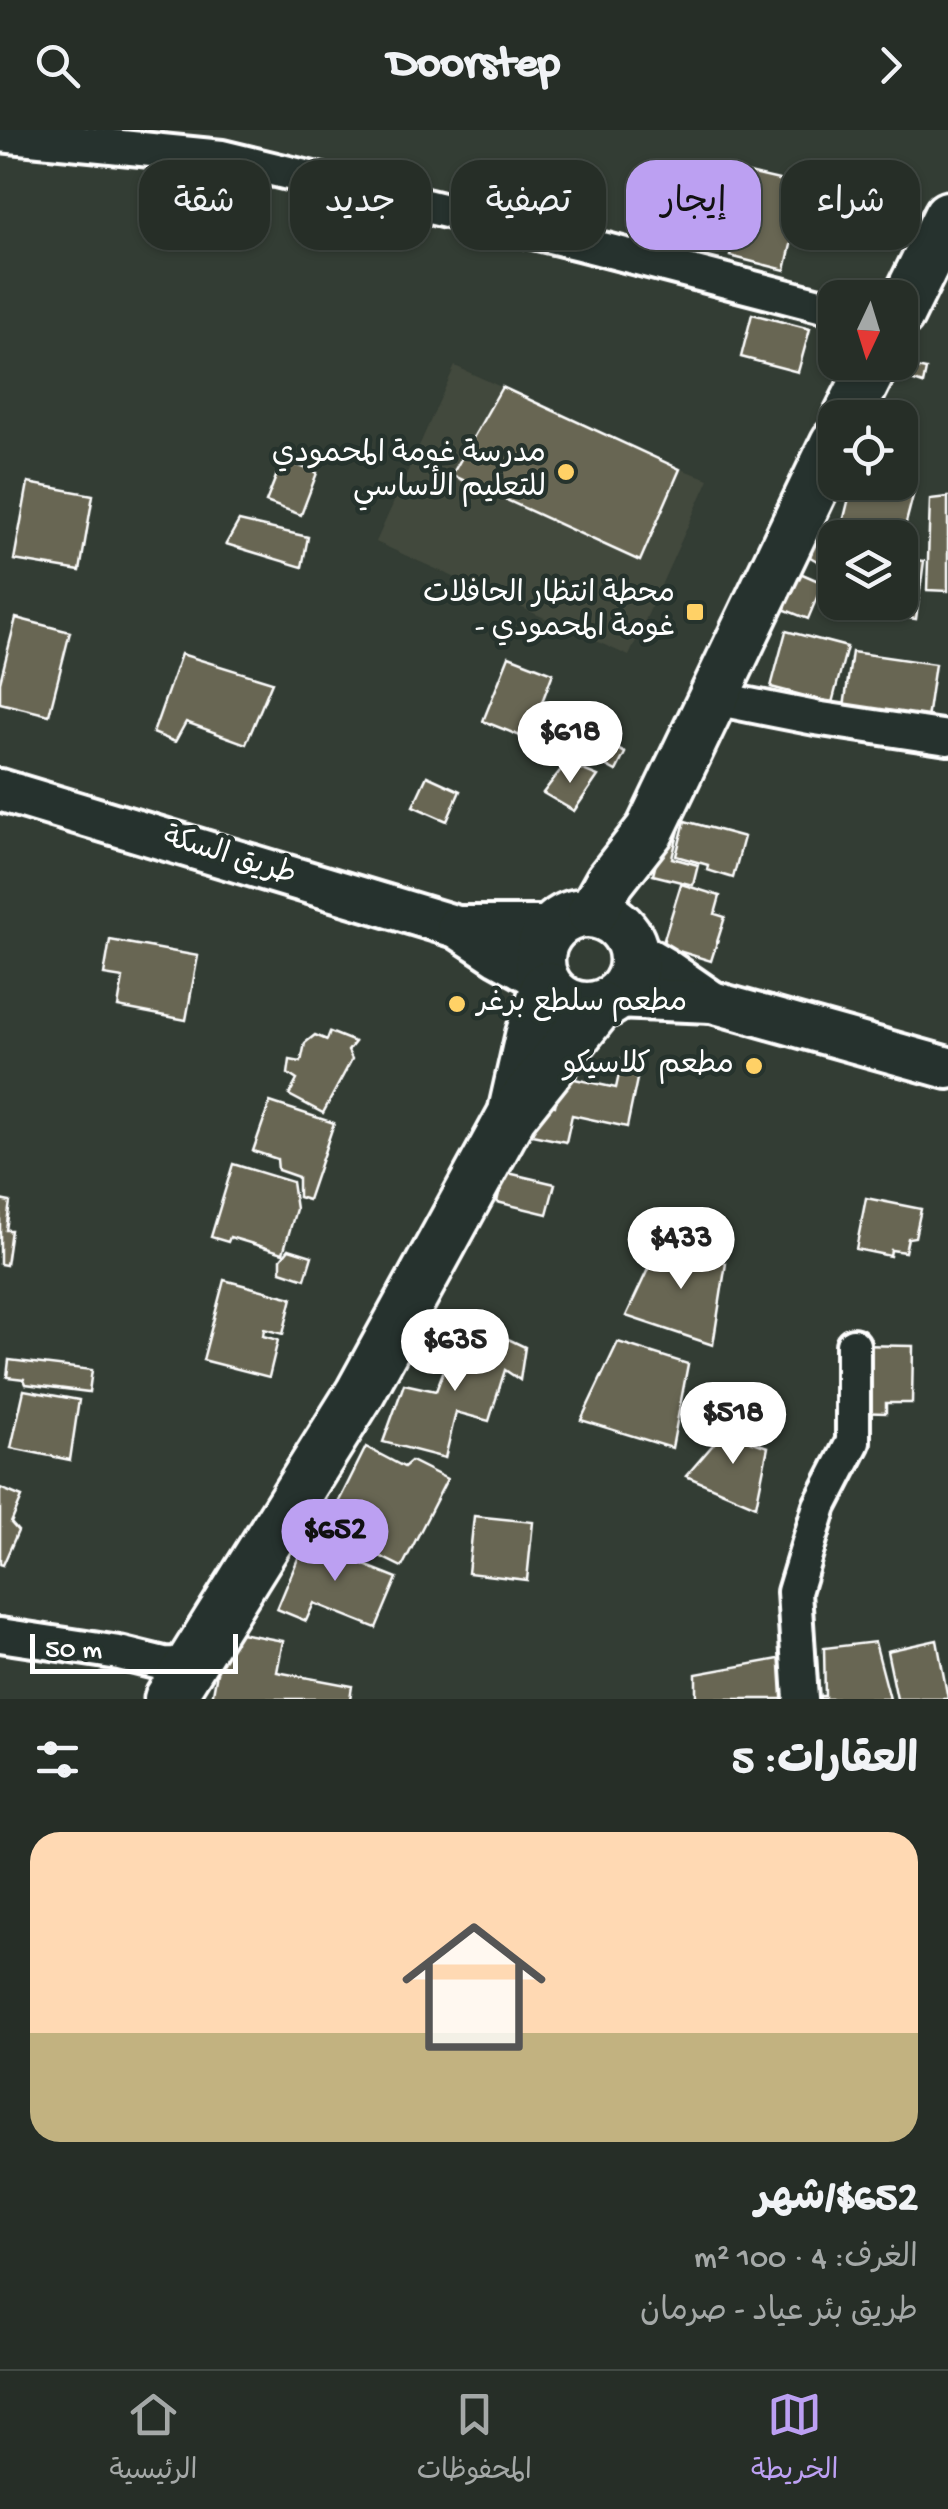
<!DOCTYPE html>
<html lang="ar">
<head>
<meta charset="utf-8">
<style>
	body { margin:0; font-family:"Gochi Hand","Playpen Sans Arabic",sans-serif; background:#323a33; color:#f1f3f6; direction:rtl; height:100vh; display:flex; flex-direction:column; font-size:38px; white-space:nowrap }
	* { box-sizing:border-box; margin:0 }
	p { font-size:32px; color:#a4a8a7 }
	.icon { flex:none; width:55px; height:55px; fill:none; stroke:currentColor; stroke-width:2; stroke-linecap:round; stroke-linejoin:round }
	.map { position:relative; height:1569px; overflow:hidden; direction:ltr }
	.details { display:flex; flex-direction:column; background:#262e27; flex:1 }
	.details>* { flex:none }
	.guide { position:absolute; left:30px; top:30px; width:890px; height:90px; direction:rtl; display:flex; gap:20px }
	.needle { width:65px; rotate:184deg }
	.tools { position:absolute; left:818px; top:150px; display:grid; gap:20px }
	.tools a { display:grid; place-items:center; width:100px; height:100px; border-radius:20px; background:#262e27; box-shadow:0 2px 8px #0004,0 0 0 2px #424a44; font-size:50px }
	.scale { position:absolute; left:30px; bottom:25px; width:208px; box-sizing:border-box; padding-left:10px; border:5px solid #fff; border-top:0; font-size:28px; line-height:35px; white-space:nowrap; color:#fff; -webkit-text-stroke:8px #26332d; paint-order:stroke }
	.price { position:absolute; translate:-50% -85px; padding:0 22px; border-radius:35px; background:#fff; color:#222; font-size:32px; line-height:65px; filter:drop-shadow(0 2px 5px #0008) }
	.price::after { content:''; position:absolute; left:50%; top:60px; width:30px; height:22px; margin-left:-15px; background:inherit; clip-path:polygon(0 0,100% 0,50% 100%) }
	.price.active { background:#bca0f2; color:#111 }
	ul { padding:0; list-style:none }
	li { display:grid; align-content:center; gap:20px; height:530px; padding:0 30px }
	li+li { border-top:2px solid #424a44 }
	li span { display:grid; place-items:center; height:310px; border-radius:30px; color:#555 }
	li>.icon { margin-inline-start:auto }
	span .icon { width:180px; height:180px; fill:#fffc; stroke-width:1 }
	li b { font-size:42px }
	h2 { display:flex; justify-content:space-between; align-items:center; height:120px; padding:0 30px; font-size:42px }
	.tag { padding:0 35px; border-radius:30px; background:#262e27; box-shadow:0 2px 8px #0004,0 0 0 2px #424a44; font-size:35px; line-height:90px }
	.tag.active { background:#bca0f2; color:#111 }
	header { display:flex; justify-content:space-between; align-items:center; height:130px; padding:0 30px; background:#262e27; font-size:45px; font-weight:700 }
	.menu { display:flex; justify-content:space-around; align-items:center; height:140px; border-top:2px solid #424a44; background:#262e27; font-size:28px; color:#a4a8a7 }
	.menu a { display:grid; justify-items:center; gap:5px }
	.menu .active { color:#bca0f2 }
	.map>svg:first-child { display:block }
</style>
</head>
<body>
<header><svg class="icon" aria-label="forward" viewBox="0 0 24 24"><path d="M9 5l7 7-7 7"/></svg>Doorstep<svg class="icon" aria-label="search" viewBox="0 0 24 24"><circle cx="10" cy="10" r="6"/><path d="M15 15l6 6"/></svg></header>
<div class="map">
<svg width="948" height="1569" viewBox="0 0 948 1569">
	<rect width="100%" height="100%" fill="#333d34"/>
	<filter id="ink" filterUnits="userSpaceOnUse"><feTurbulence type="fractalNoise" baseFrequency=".01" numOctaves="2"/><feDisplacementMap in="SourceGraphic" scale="20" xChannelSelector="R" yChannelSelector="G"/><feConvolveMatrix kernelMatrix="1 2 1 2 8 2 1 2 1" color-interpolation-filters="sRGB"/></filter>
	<g filter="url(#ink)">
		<path fill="#43493d" d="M455,236L680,339L709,349L629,526L376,412Z"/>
		<g fill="#686652" stroke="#fff" stroke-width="2.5">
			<path d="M749,43L805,56L785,140L730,126Z"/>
			<path d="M752,184L810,199L798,242L741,227Z"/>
			<path d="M907,236L926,240L923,254L902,247Z"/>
			<path d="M502,257L680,339L640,431L452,345Z"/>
			<path d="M283,329L317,343L301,385L266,372Z"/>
			<path d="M853,352H892L915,358L900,416V408H839Z"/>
			<path d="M28,353L93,365L80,441L14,430Z"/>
			<path d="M948,367V461L927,460L930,369Z"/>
			<path d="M239,391L308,407L302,437L226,414Z"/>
			<path d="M827,398L821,433L810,427L818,400Z"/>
			<path d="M900,428L924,431L916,489L845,479L846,472H900Z"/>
			<path d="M784,436L823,453L808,489L768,473Z"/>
			<path d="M16,488L70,502L49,585L0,573V552Z"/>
			<path d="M786,501L847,517L832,573L771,557Z"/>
			<path d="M852,522L935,534L927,589L844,577Z"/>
			<path d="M181,524L272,552L246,614L186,592L175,612L153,603Z"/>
			<path d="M509,526L553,543L528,609L483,591Z"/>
			<path d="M568,580L586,592L569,626L547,614Z"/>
			<path d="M598,608L625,623L616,641L588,626Z"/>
			<path d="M566,633L598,646L574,681L543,663Z"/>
			<path d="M427,646L460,661L447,691L413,676Z"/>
			<path d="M685,691L744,707L733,748L707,740L708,735L676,726Z"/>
			<path d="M665,697L679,700L672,728L698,735L693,755L653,745Z"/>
			<path d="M681,754L720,766L715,784L725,787L711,831L662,816Z"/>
			<path d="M110,810L198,826L186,890L118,877L123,848L104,845Z"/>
			<path d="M330,902L355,912L348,921L352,929L323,983L289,965L297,950L288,944L290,930L301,932L305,913L315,905L327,910Z"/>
			<path d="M623,926L641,930L627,997L572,985L566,1012L532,1005L539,972L555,976L561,946L616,958Z"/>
			<path d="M270,972L334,993L308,1070L298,1067V1047L278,1040L277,1029L253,1021Z"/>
			<path d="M233,1034L292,1052L296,1079L283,1123L230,1107L228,1112L211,1107Z"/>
			<path d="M504,1042L555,1054L547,1084L497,1072Z"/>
			<path d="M866,1068L921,1079L915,1107L908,1108L905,1122L891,1120L890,1126L856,1119Z"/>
			<path d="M0,1070L10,1072L6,1100H11L6,1135L0,1134Z"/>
			<path d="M664,1105L726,1133L713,1215L626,1186Z"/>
			<path d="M289,1119L312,1126L305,1149L281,1141V1129Z"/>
			<path d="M224,1150L292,1168L283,1204L264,1199L263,1206L278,1210L269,1247L203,1230Z"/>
			<path d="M487,1199L525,1217L520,1250L505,1240L489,1291L456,1282L445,1328L383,1312L404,1254L436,1261L456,1208L473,1216Z"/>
			<path d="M618,1212L688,1234L672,1318L581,1290Z"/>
			<path d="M853,1215L913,1216L912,1273H886V1283L853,1282Z"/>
			<path d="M9,1230L92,1240L89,1262L26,1254L24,1249L7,1247Z"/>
			<path d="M24,1260L79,1270L70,1330L11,1318Z"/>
			<path d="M724,1302L768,1317L756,1376L686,1346Z"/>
			<path d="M366,1317L404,1337L411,1331L447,1349L402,1437L325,1399Z"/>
			<path d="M0,1358L22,1367L11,1393L18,1401L3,1435L0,1434Z"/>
			<path d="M474,1386L533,1392L527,1450L468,1443Z"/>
			<path d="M309,1402L339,1414V1425L397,1448L376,1498L314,1473L306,1491L277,1479Z"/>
			<path d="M225,1500L283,1511L277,1542L352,1556L350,1569H212Z"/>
			<path d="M937,1510L948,1569H897L887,1521Z"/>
			<path d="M875,1512L890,1569H817V1566H825L824,1518Z"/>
			<path d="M790,1527L792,1569H696V1544Z"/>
		</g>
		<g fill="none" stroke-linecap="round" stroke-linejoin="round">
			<defs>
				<g id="minor">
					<path d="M0,5L222,27L579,113L835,179"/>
					<path d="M714,568L815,588L948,608"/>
					<path d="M0,1505L119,1523L164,1534L190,1535"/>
					<path d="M801,1569L794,1462L820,1376L853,1312V1215"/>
				</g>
				<g id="major">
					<path d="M0,660L457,797L499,825L544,850"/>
					<path d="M457,797H552"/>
					<path d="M633,820L663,838L712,872"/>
					<path d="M615,868L712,872L948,938"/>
				</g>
				<g id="highway">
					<path d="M900,184L948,86"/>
					<path d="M847,288L875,232"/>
					<circle cx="587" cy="830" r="47"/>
					<path d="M592,783L610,751L650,700L835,313"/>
					<path d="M514,977L530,906L546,856"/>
					<path d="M169,1569L360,1263L512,985L599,876"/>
				</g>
			</defs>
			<use href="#minor" stroke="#fff" stroke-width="40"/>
			<use href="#major" stroke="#fff" stroke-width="48"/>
			<use href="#highway" stroke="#fff" stroke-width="55"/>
			<use href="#minor" stroke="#26332d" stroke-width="32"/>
			<use href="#major" stroke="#26332d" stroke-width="40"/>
			<use href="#highway" stroke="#26332d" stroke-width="48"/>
		</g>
	</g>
	<g fill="#ffd166" stroke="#26332d" stroke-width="4">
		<circle cx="566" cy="342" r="10"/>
		<rect x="685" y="472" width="20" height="20" rx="5"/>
		<circle cx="457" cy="874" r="10"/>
		<circle cx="754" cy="936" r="10"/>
	</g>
	<g text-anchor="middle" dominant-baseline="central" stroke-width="9" stroke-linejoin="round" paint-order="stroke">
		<g font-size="30" fill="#fff" stroke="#26332d" text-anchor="end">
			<text x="546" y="325">مدرسة غومة المحمودي<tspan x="546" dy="34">للتعليم الأساسي</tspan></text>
			<text x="675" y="465">محطة انتظار الحافلات<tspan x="675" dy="34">- غومة المحمودي</tspan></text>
			<text x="477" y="874" text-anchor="start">مطعم سلطع برغر</text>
			<text x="734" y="936">مطعم كلاسيكو</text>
		</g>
		<g font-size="30" fill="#fff" stroke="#26332d">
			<text transform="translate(229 728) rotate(17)">طريق السكة</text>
		</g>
	</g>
</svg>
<div class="tools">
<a><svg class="needle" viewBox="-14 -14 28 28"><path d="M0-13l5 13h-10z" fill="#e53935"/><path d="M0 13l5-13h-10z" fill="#a4a8a7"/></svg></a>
<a><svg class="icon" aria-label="locate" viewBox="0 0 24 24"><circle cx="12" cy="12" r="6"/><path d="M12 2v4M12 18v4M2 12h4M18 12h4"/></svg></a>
<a><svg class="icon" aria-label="layers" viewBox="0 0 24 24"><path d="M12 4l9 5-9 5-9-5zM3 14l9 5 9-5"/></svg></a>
</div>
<div class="scale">50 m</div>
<b class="price" style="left:570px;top:656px">$618</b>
<b class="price" style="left:681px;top:1162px">$433</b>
<b class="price" style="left:455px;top:1264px">$635</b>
<b class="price" style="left:733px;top:1337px">$518</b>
<b class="price active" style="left:335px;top:1454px">$652</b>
<div class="guide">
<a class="tag">شراء</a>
<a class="tag active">إيجار</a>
<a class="tag">تصفية</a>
<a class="tag">جديد</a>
<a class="tag">شقة</a>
</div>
</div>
<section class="details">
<h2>العقارات: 5<svg class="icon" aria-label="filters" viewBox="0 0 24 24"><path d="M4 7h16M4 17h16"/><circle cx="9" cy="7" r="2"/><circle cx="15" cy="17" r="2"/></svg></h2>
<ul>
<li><span style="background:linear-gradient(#ffd9b3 65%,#c2b280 0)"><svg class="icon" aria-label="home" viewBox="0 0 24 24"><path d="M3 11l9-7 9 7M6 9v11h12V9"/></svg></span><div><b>$652/شهر</b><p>الغرف: 4 · 100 m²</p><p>طريق بئر عياد - صرمان</p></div></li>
</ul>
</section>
<nav class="menu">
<a class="active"><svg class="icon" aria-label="map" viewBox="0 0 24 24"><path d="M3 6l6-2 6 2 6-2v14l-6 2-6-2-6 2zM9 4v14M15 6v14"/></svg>الخريطة</a>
<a><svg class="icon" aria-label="saved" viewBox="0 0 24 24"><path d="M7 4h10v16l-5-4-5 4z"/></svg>المحفوظات</a>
<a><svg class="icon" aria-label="home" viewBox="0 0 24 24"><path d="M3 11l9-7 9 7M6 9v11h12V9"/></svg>الرئيسية</a>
</nav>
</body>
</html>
